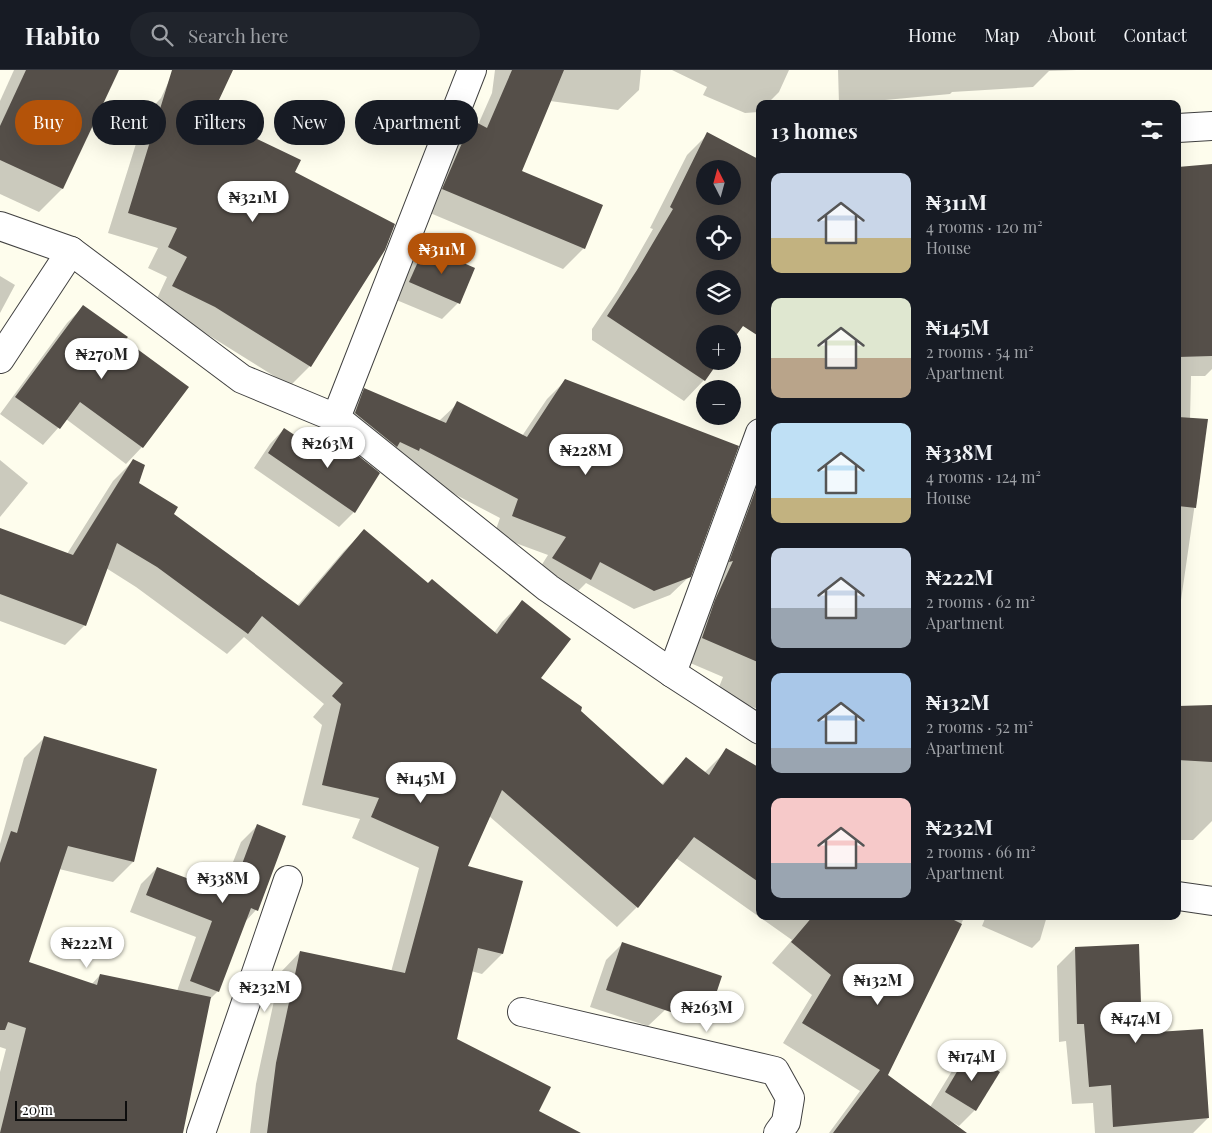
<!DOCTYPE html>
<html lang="en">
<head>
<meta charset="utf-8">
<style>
	body { margin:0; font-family:"Playfair Display",serif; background:#20242c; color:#f1f3f6; height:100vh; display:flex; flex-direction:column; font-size:19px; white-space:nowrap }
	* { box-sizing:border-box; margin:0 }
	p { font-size:16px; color:#9ea1a6 }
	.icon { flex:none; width:28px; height:28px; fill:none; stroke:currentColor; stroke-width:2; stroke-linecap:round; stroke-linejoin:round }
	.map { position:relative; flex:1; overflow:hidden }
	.drawer { position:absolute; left:756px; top:30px; width:425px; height:820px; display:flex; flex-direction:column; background:#171b24; border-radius:10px; box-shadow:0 5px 20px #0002 }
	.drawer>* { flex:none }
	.banner { position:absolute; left:15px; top:30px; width:475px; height:45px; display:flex; gap:10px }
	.needle { width:32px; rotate:354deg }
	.buttons { position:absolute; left:696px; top:90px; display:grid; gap:10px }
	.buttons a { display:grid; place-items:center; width:45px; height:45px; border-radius:50%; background:#171b24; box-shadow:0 5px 20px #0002; font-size:25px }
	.scale { position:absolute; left:15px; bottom:12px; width:112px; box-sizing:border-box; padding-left:5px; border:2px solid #0d0d0d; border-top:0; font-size:14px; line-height:18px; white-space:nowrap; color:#0d0d0d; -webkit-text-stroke:4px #fff; paint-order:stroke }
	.price { position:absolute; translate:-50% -42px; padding:0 11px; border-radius:18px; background:#fff; color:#222; font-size:16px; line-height:32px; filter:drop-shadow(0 1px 2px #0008) }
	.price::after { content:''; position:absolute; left:50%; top:30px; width:15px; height:11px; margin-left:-8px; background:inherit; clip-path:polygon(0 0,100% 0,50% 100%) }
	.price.on { background:#b45309; color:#fff }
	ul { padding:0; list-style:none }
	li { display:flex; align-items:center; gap:15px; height:125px; padding:0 15px }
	li span { display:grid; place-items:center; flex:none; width:140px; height:100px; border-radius:10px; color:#555 }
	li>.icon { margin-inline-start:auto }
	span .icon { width:60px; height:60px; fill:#fffc; stroke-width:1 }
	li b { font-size:21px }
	h2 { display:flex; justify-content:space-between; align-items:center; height:60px; padding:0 15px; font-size:21px }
	.tag { padding:0 18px; border-radius:22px; background:#171b24; box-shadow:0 5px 20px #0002; font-size:18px; line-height:45px }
	.tag.on { background:#b45309; color:#fff }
	header { display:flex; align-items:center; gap:30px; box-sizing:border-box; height:70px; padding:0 25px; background:#171b24; border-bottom:1px solid #363941 }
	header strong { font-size:24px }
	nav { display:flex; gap:28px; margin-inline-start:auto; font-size:18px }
	.search { width:350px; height:45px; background:#20242c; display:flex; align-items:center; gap:12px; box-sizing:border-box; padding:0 18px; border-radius:28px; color:#9ea1a6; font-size:19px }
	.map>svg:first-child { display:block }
</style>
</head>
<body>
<header>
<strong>Habito</strong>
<div class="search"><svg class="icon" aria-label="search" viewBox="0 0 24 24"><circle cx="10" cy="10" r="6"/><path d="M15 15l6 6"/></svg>Search here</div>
<nav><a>Home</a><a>Map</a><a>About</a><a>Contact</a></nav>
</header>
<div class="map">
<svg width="1212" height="1063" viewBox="0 0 1212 1063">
	<rect width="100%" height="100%" fill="#fefded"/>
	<g fill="#0003" fill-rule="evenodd">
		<path d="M14,0H117L62,119L39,142L0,124V31Z"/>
		<path d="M174,0H231L209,48L293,103L310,296L290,316L194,256L153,237L167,207L148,198L158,178L108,163L145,45L161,28Z"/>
		<path d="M495,0H641L639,20L618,40L550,31L520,101L601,135L584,178L563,199L423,140L452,72L472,52L478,55L492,23Z"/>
		<path d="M672,0H789L779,22L767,34H760L759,42L745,43L703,25L707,17Z"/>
		<path d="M838,0H1077L1049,1L1033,17L952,22L950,24L842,34H839Z"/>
		<path d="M708,64L755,89L760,78V181L732,209H705V236L732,264H705L704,310L684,331L592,270V259L617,222L653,159L650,158L687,85ZM705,99H732V126H705ZM705,154H732V181H705Z"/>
		<path d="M1212,95V299L1205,306H1191L1190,349L1207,350L1178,551H1180L1178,567V98Z"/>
		<path d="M425,178L458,233L442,249L394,229L409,194Z"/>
		<path d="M0,206L15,215L0,243Z"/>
		<path d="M83,237L124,271L142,377L126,394L66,349L43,375L0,344L67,253Z"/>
		<path d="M566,310L690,506L670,525L634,539L586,513L571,528L534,507L548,485L494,465L500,448L401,396L346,338L365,320L439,351L458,333L522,366L547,329Z"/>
		<path d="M284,359L325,387L340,373L354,442L339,457L254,398L270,374Z"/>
		<path d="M0,390L28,413L0,447Z"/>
		<path d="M133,391L137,414L172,444L297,536L344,481L364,461L428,515L494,563L502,552L522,532L539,608L579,642L661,715L686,688L704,703L727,680L760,700V846H965L886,1005L930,1037L952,1001L968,985L975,1040L959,1056L947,1049L936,1063H829L860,1021L783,973L812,925L772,893L792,870L676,788L637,837L617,857L489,746L466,797L502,884L482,904L471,901L456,970L537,1041L579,1063H250L256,1014L280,903L300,882L391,902L419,798L352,768L360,749L302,735L322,655L313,647L324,634L244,567L227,584L136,517L106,498L85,555L65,575L0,551V460L67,484L113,411Z"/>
		<path d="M760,408V640L717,622L723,607L681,589L740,428Z"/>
		<path d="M1178,637H1212V751L1193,770H1178Z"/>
		<path d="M44,668L133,792L113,812L59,799L27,893L91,915L100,905L177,921L196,867L130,842L141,814L157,798L221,822L241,772L257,756L284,767L256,840L244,853L218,921L209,930L182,1063H0V1002L6,979L0,977V774L24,688Z"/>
		<path d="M986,846H1047L1040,870L1032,878L982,856Z"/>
		<path d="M622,874L665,940L648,956L590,937L606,890Z"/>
		<path d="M1075,878L1141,965L1208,1048L1193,1063H1095L1093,1033L1072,1034L1066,971L1059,972L1057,896Z"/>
	</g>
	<g fill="#554f49" fill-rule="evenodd">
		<path d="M26,0H119L63,119L0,90V56Z"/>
		<path d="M172,0H233L211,47L301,90L295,102L395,154L385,180L311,297L215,237L172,216L187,187L168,177L177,158L128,143Z"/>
		<path d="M512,0H564L522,101L603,135L585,179L442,119L472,50L487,58Z"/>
		<path d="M707,62L760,90V267L743,256L732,271V264H705V291H719L705,311L607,246L637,200L673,139L670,137ZM705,99H732V126H705ZM705,154H732V181H705ZM705,209H732V236H705Z"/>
		<path d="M1212,94V286L1178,287V97Z"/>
		<path d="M425,176L475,198L460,234L409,212Z"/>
		<path d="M83,235L128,267L125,270L189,317L143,378L80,332L60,359L15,327Z"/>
		<path d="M565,309L739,376L691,507L654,521L600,492L591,510L552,488L566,467L512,446L518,429L420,378L419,381L400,372L397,377L355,343L364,318L446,353L457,331L527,367Z"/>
		<path d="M1178,347L1208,349L1196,438L1178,436Z"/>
		<path d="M284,358L332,390L340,371L380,403L355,443L268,383Z"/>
		<path d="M133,389L145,395L139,413L178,437L174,444L299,536L364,459L428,513L432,509L497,564L522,530L571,569L541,608L582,637L581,641L663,715L686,687L709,705L726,678L760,698V813L694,767L638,838L502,720L468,796L523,811L503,884L478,878L457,969L551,1017L539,1041L581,1063H267L276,993L300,881L405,903L439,777L371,747L379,728L322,715L341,634L332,626L343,613L262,546L248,564L157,497L117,473L86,556L0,524V458L73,485Z"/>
		<path d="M760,408V593L702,568L715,530L733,491L729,492Z"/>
		<path d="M1212,635V692L1178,690V636Z"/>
		<path d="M44,666L157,699L134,792L68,776L29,892L97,915L100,904L211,927L183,1063H0L26,958L8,952L5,960H0V793L11,761L17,763Z"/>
		<path d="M257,754L286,766L258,841L251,838L219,922L190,911L212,851L146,825L157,797L224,822L226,816L233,818Z"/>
		<path d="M813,846H946L962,854L888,1005L967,1063H833L880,1000L802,953L831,905L791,872Z"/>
		<path d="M622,872L722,906L706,954L606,920Z"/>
		<path d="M1139,874L1142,963L1203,959L1209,1048L1113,1057L1111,1015L1089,1017L1084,954H1077L1075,877Z"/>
		<path d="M968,983L1000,1002L976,1041L945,1022Z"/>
	</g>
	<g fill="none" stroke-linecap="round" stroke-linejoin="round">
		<defs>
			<g id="minor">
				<path d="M1178,58L1212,56"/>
				<path d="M0,156L71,181L242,309L336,348L548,518L672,603L760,660"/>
				<path d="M0,289L71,181"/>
				<path d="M336,348L472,0"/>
				<path d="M672,603L760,363"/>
				<path d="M1178,826L1212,831"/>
				<path d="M522,942L775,1001L790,1028L786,1052L778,1063"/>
				<path d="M201,1063L288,810"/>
			</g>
		</defs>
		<use href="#minor" stroke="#404040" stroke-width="30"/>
		<use href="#minor" stroke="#fff" stroke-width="28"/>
	</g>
</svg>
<div class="buttons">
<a><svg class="needle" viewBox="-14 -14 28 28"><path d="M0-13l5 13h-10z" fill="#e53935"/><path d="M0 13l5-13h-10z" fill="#9ea1a6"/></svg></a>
<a><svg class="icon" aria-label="locate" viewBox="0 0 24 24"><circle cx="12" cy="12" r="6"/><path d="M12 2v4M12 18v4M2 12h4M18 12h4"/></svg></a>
<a><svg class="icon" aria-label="layers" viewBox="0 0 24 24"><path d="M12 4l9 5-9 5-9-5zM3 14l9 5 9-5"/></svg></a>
<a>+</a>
<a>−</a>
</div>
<div class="scale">20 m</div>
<b class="price" style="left:253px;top:153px">₦321M</b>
<b class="price on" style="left:442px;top:205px">₦311M</b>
<b class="price" style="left:102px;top:310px">₦270M</b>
<b class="price" style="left:328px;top:399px">₦263M</b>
<b class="price" style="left:586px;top:406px">₦228M</b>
<b class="price" style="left:421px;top:734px">₦145M</b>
<b class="price" style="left:223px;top:834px">₦338M</b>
<b class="price" style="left:87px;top:899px">₦222M</b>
<b class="price" style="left:878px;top:936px">₦132M</b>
<b class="price" style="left:265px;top:943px">₦232M</b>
<b class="price" style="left:707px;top:963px">₦263M</b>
<b class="price" style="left:1136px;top:974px">₦474M</b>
<b class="price" style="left:972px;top:1012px">₦174M</b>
<div class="banner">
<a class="tag on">Buy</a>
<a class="tag">Rent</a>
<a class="tag">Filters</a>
<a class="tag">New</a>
<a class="tag">Apartment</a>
</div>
<section class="drawer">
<h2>13 homes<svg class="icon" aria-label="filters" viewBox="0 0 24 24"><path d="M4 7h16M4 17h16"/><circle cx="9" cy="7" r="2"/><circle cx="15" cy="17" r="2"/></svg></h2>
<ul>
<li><span style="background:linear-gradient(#c9d6e8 65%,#c2b280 0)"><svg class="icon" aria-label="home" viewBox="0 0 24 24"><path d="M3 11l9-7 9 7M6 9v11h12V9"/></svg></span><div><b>₦311M</b><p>4 rooms · 120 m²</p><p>House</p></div></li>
<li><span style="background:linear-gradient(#dfe7d0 60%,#b9a48a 0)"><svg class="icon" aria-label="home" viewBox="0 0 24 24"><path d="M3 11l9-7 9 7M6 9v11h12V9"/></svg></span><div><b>₦145M</b><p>2 rooms · 54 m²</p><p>Apartment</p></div></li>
<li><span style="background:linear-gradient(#bfe0f5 75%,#c2b280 0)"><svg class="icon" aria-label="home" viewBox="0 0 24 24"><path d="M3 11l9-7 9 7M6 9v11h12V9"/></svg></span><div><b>₦338M</b><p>4 rooms · 124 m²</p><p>House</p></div></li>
<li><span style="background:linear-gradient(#c9d6e8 60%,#9aa5b1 0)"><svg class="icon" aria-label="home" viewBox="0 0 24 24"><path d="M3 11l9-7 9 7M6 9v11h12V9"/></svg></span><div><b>₦222M</b><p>2 rooms · 62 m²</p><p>Apartment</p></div></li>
<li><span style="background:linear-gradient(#a9c7e8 75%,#9aa5b1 0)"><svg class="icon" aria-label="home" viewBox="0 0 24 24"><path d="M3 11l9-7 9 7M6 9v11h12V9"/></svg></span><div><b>₦132M</b><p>2 rooms · 52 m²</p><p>Apartment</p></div></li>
<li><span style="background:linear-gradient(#f6c9c9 65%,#9aa5b1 0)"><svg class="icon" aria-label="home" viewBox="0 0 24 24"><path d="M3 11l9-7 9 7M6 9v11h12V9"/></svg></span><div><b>₦232M</b><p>2 rooms · 66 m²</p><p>Apartment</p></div></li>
</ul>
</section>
</div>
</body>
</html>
